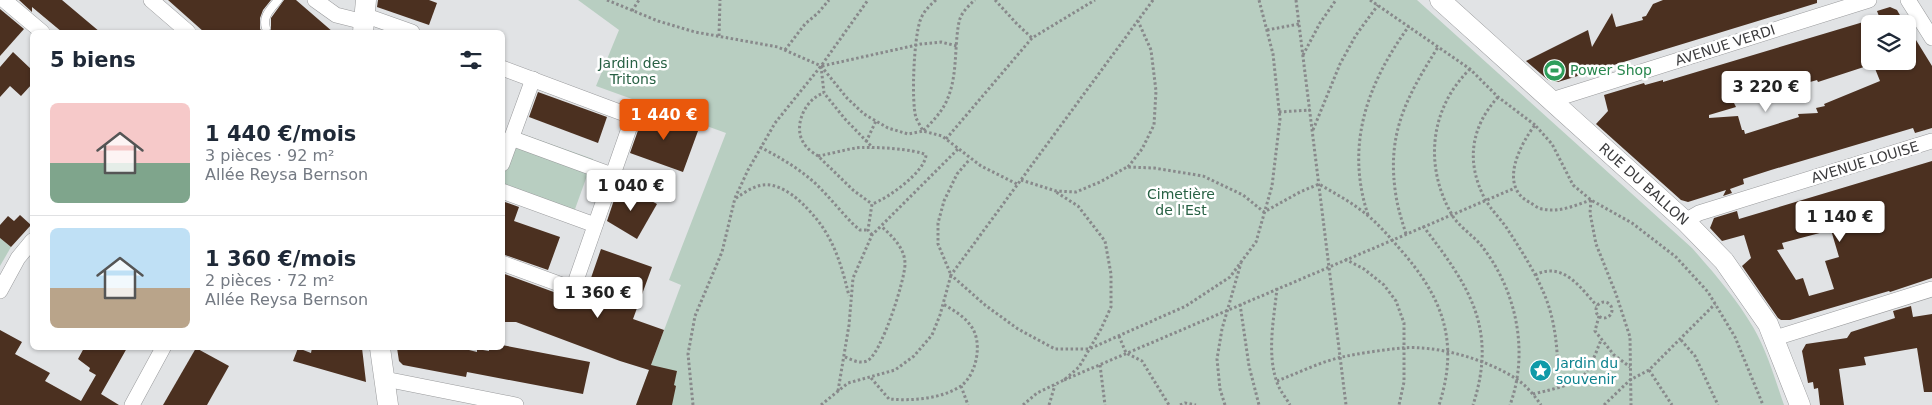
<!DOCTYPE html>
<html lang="fr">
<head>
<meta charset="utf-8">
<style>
	body { margin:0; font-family:"DejaVu Sans",sans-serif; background:#f6f6f7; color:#1f2937; height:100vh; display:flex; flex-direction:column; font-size:19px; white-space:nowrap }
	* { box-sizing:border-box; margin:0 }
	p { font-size:16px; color:#747a83 }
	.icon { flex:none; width:28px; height:28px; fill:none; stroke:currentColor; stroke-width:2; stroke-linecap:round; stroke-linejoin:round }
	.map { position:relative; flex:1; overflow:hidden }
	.details { position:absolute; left:30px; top:30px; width:475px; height:320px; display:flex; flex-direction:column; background:#fff; border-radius:8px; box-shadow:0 1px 4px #0004 }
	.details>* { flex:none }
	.buttons { position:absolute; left:1861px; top:15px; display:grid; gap:10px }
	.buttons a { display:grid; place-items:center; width:55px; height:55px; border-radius:8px; background:#fff; box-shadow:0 1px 4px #0004; font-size:25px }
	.price { position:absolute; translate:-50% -42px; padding:0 11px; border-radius:5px; background:#fff; color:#222; font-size:16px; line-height:32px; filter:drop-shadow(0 1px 2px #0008) }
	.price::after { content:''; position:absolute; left:50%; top:30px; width:15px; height:11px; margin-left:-8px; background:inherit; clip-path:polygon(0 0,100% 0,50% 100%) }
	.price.active { background:#ea580c; color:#fff }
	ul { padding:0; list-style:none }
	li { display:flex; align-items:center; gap:15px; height:125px; padding:0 20px }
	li+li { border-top:1px solid #e0e1e3 }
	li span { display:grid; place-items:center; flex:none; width:140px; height:100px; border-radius:8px; color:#555 }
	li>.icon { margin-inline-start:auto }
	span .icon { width:60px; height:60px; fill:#fffc; stroke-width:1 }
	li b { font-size:21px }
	h2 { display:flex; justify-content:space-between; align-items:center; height:60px; padding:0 20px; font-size:21px }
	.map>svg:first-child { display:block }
</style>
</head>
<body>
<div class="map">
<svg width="1932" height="405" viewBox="0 0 1932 405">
	<rect width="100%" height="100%" fill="#e1e3e5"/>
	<g fill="#b8cec1">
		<path d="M578,0H1417L1692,248C1714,273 1736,298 1753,327C1767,351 1775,379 1784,405H636L681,285L669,280L726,133L596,86L619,30Z"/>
		<path d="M517,132L593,159L570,223L503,198L502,172Z"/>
		<path d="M0,238L11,247L0,266Z"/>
	</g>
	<g fill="#4b3020" fill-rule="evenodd">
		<path d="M19,0H62L100,32H62L32,7V12Z"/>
		<path d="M168,0H271L263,10L260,18V29L263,32H204Z"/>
		<path d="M284,0H296L333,32H269L271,29V18Z"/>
		<path d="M378,0H429L437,3L429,25L377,7Z"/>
		<path d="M1663,0H1817V3L1558,82L1548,80L1526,61L1588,30L1592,47L1612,13L1616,27L1643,20L1642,17L1646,16L1653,4Z"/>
		<path d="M1890,7L1897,10L1905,24H1882L1877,11Z"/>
		<path d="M0,9L24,29L0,56Z"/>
		<path d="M1870,20V65L1818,82L1817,80L1779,91V90L1734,103L1736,107L1709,115V118L1738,116L1742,130H1744L1745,134L1799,117L1798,114L1818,113L1816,108L1825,106L1824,104L1880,81L1872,61H1908V27L1932,66V128L1915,133L1913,128L1771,170L1743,179L1744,184L1730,189L1732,193L1723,196L1726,190L1688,202L1681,200L1596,124L1608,111L1604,95L1644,83L1645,85L1663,80V82Z"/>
		<path d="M13,52L32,70V84L21,96L10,86L0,97V67Z"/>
		<path d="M538,92L607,117L598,143L529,117Z"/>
		<path d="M646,108L667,115L666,119L698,131L683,172L630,153Z"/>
		<path d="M1932,161V278L1890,292L1889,291L1790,320H1781L1778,318L1742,266L1751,258L1744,235L1722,241L1710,228L1714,218L1737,211L1739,219ZM1831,230L1839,257L1825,261L1834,289L1809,296L1803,278L1796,280L1777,250L1784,249L1782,243Z"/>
		<path d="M622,185L657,204L637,239L607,221L615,197Z"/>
		<path d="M502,201L519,207L514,221L560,237L548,270L502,254Z"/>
		<path d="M20,215L31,225L11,247L0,238V225L8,216L14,221Z"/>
		<path d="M601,249L652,267L633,319L664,330L651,365L677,371L674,385L676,386L672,405H636L649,370L620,361L516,322H502V273L570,298L583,301Z"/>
		<path d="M1911,306L1913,317L1932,314V392H1924L1917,348L1864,357L1866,365L1839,369L1844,405H1820L1818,388L1814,389L1813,382L1808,383L1802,351L1806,344L1847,338L1851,332L1895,318L1893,311Z"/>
		<path d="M0,330L22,342L15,354L50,373L45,381L81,401L96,375L89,371L90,368L78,359L84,348H127L101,394L119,405H0Z"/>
		<path d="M502,345L590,362L583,394L467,372L466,377L403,365L399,361L397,348H461L477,352V349L489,351V348H502Z"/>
		<path d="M196,348L229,366L207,405H163Z"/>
		<path d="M298,348L311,353L312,348H362L366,382L293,361Z"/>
	</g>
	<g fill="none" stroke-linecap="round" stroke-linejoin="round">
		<defs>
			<path id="lane" d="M266,28C262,16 271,9 278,0"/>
			<g id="street">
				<path d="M4,0L42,32"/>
				<path d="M151,0L188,32"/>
				<path d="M315,0L336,15L364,22"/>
				<path d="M1908,0L1932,38"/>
				<path d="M364,15L412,32"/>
				<path d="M502,68L633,117L573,289L502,263"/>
				<path d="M1552,100L1869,0"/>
				<path d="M511,138L612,175"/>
				<path d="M502,164L533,79"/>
				<path d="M502,191L595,225"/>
				<path d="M1685,221L1699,213L1932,141"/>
				<path d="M0,291L18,258L32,241"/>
				<path d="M1775,338L1932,289"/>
				<path d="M385,379L516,405"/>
				<path d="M132,405L163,348"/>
			</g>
			<g id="secondary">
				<path d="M1440,0L1685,221L1724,261L1768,324L1800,405"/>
				<path d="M363,32L366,0"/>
				<path d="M380,348L388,405"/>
			</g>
		</defs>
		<use href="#lane" stroke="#999a9c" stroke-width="9"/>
		<use href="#street" stroke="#999a9c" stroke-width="16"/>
		<use href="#secondary" stroke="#999a9c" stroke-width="21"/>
		<g stroke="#88898b" stroke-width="3" stroke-dasharray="2.5 2.5" stroke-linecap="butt">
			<path d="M607,0L658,21L695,32L778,47L821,66L847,98L864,114L888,128L908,134L923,131L942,136L981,166L1017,184"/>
			<path d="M936,0C929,6 923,12 920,21C914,39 911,100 916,118C918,122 921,127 923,131C932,122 942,112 947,100C958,75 954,47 959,22C961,13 968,6 975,0"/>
			<path d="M995,0L1017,24L1032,38"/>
			<path d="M1153,0L951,275L985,305L1018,329L1055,349H1089L1186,306L1230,277L1256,242L1272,186L1280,119L1273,54L1259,0"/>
			<path d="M1296,0L1346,405"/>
			<path d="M1370,0L1470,69L1498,97L1535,125"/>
			<path d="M632,11L639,0"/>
			<path d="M1267,30L1299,24"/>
			<path d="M719,36L720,0"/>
			<path d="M785,50L805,24L818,13L829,0"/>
			<path d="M1303,55L1320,23L1336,0"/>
			<path d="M821,66L824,93L845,119L873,148"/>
			<path d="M822,66L921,44L941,42L957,46"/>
			<path d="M1470,69C1430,108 1424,165 1451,213C1458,227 1475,236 1484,249C1517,293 1529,353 1510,405"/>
			<path d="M1498,97C1470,128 1466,163 1485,199C1491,210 1501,219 1508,230C1523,253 1539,278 1548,304C1557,331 1558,358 1558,387"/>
			<path d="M1279,112L1310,110"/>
			<path d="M1313,130L1340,64L1356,35L1378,5"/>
			<path d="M946,139L1032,38L1095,0"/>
			<path d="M866,142L876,121"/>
			<path d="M760,147C781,158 802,170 819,187C831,199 842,213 854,225L860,230H868"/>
			<path d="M818,156C813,153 806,148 803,142C793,125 806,98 824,93"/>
			<path d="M1128,167L1142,149L1154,125L1156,91L1151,50L1138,21"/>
			<path d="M1021,180L1056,191L1076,192L1100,182L1127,167L1154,168L1203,176L1243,195L1264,212L1300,192L1319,184C1332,192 1346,199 1358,208C1374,219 1387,234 1399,248C1442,296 1460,341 1439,405"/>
			<path d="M736,198C744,193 753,186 763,185C774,183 787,191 795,197C829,226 839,254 849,296"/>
			<path d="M1591,200C1576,205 1559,213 1543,209C1538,209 1533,204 1529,202C1499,186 1519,146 1535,125L1552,144L1573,185L1591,200L1632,223L1676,257L1708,292L1735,337L1763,405"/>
			<path d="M1591,200L1590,213L1596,244L1616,294L1630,337L1631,405"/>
			<path d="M1368,215C1345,145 1367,84 1409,26"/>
			<path d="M1423,226C1469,286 1498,328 1473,405"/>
			<path d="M1406,234C1402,221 1398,209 1396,196C1386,134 1406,98 1438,47"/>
			<path d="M872,235L868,230L872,204C887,199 925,172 926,155C917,149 868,146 856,148C843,150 830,154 818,156L853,190L872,204"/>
			<path d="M1345,259L1364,269L1384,285L1396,301L1404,323V382L1399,405"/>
			<path d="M1535,275C1563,261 1580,287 1597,306"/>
			<path d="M1277,288C1274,319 1266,355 1278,385C1281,392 1286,398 1290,405"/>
			<circle cx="1604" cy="310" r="8"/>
			<path d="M1240,304L1249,366L1259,405"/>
			<path d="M1599,316L1595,331L1614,355L1630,367"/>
			<path d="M1119,336L1126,353L1142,361L1169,405"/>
			<path d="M1681,340L1695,356L1718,405"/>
			<path d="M845,357C852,360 860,364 867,361C881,355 905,280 905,264C905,248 892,236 881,226"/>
			<path d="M1100,365L1105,405"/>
			<path d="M1649,370L1672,405"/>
			<path d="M871,378L889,399C912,401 941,399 961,386C977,374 983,342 971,326C964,316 953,310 943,304"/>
			<path d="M1064,380L1515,188"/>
			<path d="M1277,381C1298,373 1320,362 1342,357C1361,353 1382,350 1402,348C1437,345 1485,359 1515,378C1526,385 1534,395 1541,405"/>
			<path d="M961,386L968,405"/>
			<path d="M838,391L849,325L853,278L872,235L958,149"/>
			<path d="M1533,394C1545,391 1576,385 1584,375C1592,365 1596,352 1601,340"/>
			<path d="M693,405L688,354L695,316L722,252L735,198L748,170L775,123L821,66L868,0"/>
			<path d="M821,405L848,383L895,370L914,356L932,335L940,315L951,275L938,244V223L944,201L957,174L970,159"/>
			<path d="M1023,405L1037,393L1064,380L1079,367L1101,329L1111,307V274L1105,241L1078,206L1056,192"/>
			<path d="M1049,405L1055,385"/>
			<path d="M1180,405L1185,403L1196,405"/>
			<path d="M1225,405L1220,389L1217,359L1222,329L1241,263"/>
			<path d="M1604,405L1630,380L1649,370L1715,304"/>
		</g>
		<use href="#lane" stroke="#fff" stroke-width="8"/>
		<use href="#street" stroke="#fff" stroke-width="15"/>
		<use href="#secondary" stroke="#fff" stroke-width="20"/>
	</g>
	<defs>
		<symbol id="stadium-disc" viewBox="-11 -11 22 22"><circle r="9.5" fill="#2e9e5b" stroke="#fff"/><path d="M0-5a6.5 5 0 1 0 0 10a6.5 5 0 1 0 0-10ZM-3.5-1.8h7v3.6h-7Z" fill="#fff"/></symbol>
		<symbol id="sight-disc" viewBox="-11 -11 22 22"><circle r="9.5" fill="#0f9aa8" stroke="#fff"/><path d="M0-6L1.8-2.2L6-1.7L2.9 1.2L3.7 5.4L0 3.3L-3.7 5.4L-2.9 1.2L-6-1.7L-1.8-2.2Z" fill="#fff"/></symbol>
	</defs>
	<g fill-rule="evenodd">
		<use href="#stadium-disc" x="1542" y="58" width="25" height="25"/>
		<use href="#sight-disc" x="1528" y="358" width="25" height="25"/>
	</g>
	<g text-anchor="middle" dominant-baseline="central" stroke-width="5" stroke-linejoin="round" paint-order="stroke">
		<g font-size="14" fill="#3b3b3d" stroke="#fff">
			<text transform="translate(1725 45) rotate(-18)">AVENUE VERDI</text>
			<text transform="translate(1865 162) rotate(-17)">AVENUE LOUISE</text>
			<text transform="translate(1644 184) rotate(42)">RUE DU BALLON</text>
		</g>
		<g font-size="14" fill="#286144" stroke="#fff">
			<text x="633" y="63">Jardin des<tspan x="633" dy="16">Tritons</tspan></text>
			<text x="1181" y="194">Cimetière<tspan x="1181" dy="16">de l'Est</tspan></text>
		</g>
		<g font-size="14" fill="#27864d" stroke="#fff" text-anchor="start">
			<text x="1570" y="70">Power Shop</text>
		</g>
		<g font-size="14" fill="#0d838f" stroke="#fff" text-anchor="start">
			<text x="1556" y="363">Jardin du<tspan x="1556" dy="16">souvenir</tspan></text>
		</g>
	</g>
</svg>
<div class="buttons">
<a><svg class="icon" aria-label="layers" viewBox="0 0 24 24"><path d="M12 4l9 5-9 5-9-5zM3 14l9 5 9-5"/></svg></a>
</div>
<b class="price" style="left:1766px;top:113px">3 220 €</b>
<b class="price active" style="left:664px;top:141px">1 440 €</b>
<b class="price" style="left:631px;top:212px">1 040 €</b>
<b class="price" style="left:1840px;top:243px">1 140 €</b>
<b class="price" style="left:598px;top:319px">1 360 €</b>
<section class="details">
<h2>5 biens<svg class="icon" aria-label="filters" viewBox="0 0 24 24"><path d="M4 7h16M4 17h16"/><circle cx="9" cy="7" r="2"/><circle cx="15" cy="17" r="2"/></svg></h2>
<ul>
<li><span style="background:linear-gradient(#f6c9c9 60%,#7fa58c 0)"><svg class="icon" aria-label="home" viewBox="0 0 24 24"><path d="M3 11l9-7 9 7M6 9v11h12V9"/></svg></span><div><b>1 440 €/mois</b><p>3 pièces · 92 m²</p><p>Allée Reysa Bernson</p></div></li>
<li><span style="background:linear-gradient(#bfe0f5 60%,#b9a48a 0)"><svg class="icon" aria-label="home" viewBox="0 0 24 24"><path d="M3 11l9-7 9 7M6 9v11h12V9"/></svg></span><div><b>1 360 €/mois</b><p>2 pièces · 72 m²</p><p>Allée Reysa Bernson</p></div></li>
</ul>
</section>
</div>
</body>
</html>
